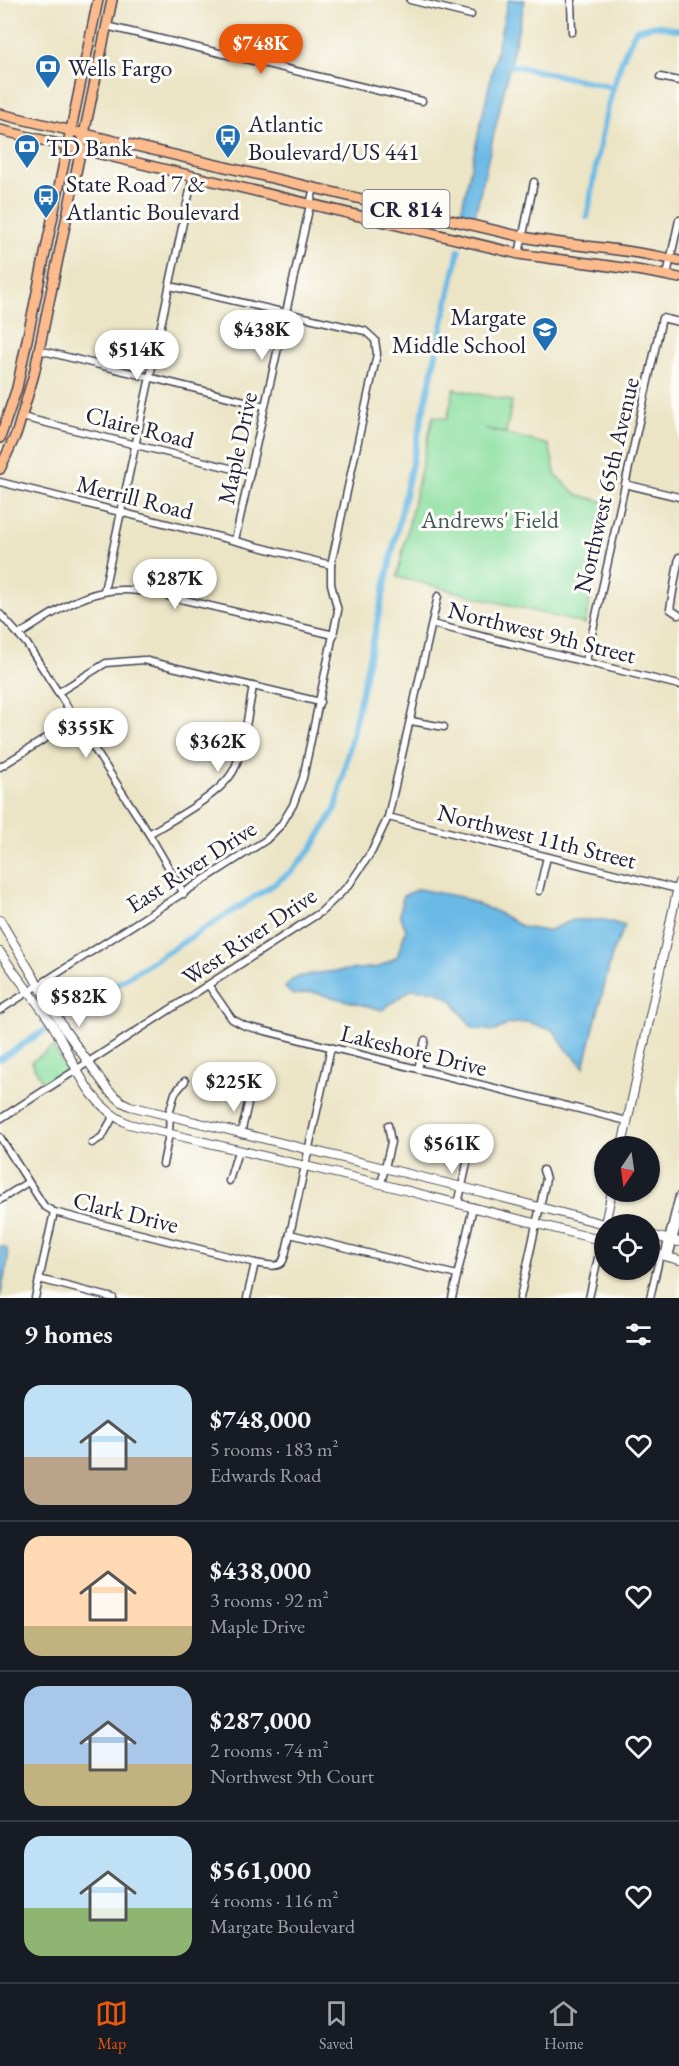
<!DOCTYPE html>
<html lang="en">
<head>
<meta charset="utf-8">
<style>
	body { margin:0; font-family:"EB Garamond",serif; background:#20242c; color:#f1f3f6; height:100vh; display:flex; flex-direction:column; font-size:22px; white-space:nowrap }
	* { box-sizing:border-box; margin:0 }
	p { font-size:20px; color:#9ea1a6 }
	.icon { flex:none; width:33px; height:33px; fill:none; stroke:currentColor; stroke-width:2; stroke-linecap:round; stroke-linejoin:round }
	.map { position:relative; height:1298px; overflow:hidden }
	.sheet { display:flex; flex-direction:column; background:#171b24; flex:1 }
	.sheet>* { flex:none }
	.needle { width:39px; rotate:193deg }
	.tools { position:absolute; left:594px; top:1136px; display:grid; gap:12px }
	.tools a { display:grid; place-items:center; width:66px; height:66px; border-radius:50%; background:#171b24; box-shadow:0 2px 4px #0004; font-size:30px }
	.price { position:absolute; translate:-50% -51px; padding:0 14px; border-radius:21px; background:#fff; color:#222; font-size:20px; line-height:39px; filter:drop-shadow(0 2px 3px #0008) }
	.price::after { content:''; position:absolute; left:50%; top:36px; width:18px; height:14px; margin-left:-9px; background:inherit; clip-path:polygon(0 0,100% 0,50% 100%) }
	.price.on { background:#ea580c; color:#fff }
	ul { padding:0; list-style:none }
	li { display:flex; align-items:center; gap:18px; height:150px; padding:0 24px }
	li+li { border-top:2px solid #363941 }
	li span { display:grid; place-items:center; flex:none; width:168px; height:120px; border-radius:18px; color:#555 }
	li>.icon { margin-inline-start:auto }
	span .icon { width:72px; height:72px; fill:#fffc; stroke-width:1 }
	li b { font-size:26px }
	h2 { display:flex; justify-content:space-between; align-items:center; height:72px; padding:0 24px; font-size:26px }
	.tabs { display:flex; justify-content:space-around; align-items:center; height:84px; border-top:2px solid #363941; background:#171b24; font-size:16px; color:#9ea1a6 }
	.tabs a { display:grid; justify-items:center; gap:3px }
	.tabs .on { color:#ea580c }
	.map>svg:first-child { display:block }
</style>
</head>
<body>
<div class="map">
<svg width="679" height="1298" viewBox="0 0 679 1298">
	<rect width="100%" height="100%" fill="#fdfcf7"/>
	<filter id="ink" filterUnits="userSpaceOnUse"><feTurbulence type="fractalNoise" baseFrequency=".0167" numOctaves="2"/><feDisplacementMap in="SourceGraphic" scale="12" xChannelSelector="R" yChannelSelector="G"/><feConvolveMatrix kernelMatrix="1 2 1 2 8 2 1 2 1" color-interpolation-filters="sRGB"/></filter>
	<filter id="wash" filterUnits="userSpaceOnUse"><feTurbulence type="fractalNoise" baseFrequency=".008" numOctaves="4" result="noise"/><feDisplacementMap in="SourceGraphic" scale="24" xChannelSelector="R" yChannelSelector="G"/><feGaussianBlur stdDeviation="1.35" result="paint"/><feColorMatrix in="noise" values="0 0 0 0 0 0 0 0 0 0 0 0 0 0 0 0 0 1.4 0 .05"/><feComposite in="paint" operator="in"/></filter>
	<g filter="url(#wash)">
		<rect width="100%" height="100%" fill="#ebe4c5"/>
		<g fill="#8de0a1" stroke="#58816e" stroke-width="1.5">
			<path d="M454,389L512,401L506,433L484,428L549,445L556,476L578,495L610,503L585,624L397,577L433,416L447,419Z"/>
			<path d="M53,1047L68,1072L45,1086L31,1062Z"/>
		</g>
		<g fill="#6bbae6" stroke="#466e90" stroke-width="1.5">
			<path d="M508,0H525L475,215L468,216L461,212Z"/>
			<path d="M418,889L461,897L499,913L522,927L547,931L573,920H605L625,926L613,951L584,1067L564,1046L554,1031L528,1022L509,1024L495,1031L472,1028L452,1000L436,991L412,989L382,1010L312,992L293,995L285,988L294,978L317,973L379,967L397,957L406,930L400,914L403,896Z"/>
			<path d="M0,1246L7,1248L8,1261L0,1297Z"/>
		</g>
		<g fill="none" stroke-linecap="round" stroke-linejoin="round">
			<g stroke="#6bbae6" stroke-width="6">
				<path d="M505,64L613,87"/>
				<path d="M587,217C599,156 606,84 636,30L656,25L679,30"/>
				<path d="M63,1018L267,889L292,871L312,848L336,808L459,250"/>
				<path d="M0,1059L47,1029"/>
			</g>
		</g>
	</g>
	<g filter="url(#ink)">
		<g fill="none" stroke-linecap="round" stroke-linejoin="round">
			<defs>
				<g id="minor">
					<path d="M410,0L471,15"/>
					<path d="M571,0L572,32"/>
					<path d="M106,26L422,101"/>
					<path d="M660,77L679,81"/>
					<path d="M519,254L534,182"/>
					<path d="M667,275L679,220"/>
					<path d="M39,350L265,406"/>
					<path d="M22,417L250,473"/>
					<path d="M0,482L331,565"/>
					<path d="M625,484L679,497"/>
					<path d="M235,540L314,187"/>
					<path d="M679,557L670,609L679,615"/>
					<path d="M104,591L193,176"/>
					<path d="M0,614L27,644L149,834L184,894"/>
					<path d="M432,624L679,685"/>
					<path d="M20,634C46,618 73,598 103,592C120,588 138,591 155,593L334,635"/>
					<path d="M586,661L662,318L679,322"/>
					<path d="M59,692L106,663L143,660L320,702"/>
					<path d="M411,721L444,727"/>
					<path d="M0,767L75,720"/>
					<path d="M388,817L677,889"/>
					<path d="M149,834C173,819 227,792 236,765C245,742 248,712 253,687"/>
					<path d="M539,891L547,857"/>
					<path d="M209,986L232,1019L245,1026L627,1121"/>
					<path d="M0,1010L266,840L281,825L293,805L303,778L338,611L331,584V565L377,354L375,340L365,331L170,286"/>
					<path d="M418,1069L425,1040"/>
					<path d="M0,1119L321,912L349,885L372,851L388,817L438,596"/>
					<path d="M241,1134L249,1099"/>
					<path d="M0,1137L44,1206L54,1212L255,1263C288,1270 282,1264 290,1234L331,1047"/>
					<path d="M92,1143L102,1137L113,1117"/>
					<path d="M163,1164L169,1134L170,1110L175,1093L185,1081"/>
					<path d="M229,1181L238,1151"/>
					<path d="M381,1184L391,1142L388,1125"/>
					<path d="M0,1200L28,1182"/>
					<path d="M458,1204L468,1159V1149"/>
					<path d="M290,1234L457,1275"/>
					<path d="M664,1256L679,1196"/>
					<path d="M669,1257L679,1218"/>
					<path d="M39,1279L113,1298"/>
					<path d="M35,1298L54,1212"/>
					<path d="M247,1298L255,1263"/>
					<path d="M452,1298L473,1207"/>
					<path d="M520,1298L546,1179L543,1170"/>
					<path d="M589,1298L602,1240"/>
					<path d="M650,1298L660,1255"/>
				</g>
				<g id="tertiary">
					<path d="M0,920L65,1030L109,1091L122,1102L130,1106L462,1187L604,1224"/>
					<path d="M0,952C16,977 36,999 52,1024C75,1061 86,1105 129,1124L381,1184L604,1241"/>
					<path d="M622,1146L679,882"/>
					<path d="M605,1224L612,1191"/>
					<path d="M650,1235L679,1242"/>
					<path d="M650,1252L679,1260"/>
				</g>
				<g id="primary">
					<path d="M0,114L523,237C575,247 628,248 679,261"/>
					<path d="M0,130L519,254C573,262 626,266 679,278"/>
					<path d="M0,438L17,388L98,0"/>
					<path d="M0,469L17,432L34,374L112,0"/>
				</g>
			</defs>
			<use href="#minor" stroke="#403f50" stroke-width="9"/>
			<use href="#tertiary" stroke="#403f50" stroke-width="10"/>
			<use href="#primary" stroke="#403f50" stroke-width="12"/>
			<use href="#minor" stroke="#fff" stroke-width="6"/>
			<use href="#tertiary" stroke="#fff" stroke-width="8"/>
			<use href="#primary" stroke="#fbbb8d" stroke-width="9"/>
		</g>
	</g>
	<defs>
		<symbol id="bank-pin" viewBox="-11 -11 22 30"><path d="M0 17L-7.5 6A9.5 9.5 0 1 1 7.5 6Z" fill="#1f6fb2" stroke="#fdfcf7"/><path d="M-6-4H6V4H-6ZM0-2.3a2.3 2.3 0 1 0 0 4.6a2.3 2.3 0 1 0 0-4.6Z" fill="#fff"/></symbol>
		<symbol id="bus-pin" viewBox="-11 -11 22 30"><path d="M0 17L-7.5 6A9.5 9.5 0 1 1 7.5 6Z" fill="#1f6fb2" stroke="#fdfcf7"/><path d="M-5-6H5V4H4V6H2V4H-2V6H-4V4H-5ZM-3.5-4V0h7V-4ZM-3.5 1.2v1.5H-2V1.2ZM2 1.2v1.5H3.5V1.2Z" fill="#fff"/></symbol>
		<symbol id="school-pin" viewBox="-11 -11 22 30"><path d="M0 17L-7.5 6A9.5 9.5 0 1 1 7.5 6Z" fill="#1f6fb2" stroke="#fdfcf7"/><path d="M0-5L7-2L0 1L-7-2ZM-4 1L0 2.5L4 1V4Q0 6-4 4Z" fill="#fff"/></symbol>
	</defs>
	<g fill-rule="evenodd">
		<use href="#bank-pin" x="33" y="52" width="30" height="40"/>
		<use href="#bus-pin" x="213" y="122" width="30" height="40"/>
		<use href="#bank-pin" x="12" y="132" width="30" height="40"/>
		<use href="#bus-pin" x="31" y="182" width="30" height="40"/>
		<use href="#school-pin" x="530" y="315" width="30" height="40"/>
	</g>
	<g text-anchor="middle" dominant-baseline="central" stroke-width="6" stroke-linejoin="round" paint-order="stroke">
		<rect fill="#fdfcf7" stroke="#646373" stroke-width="1.5" x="362.5" y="190" width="87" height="38" rx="4.5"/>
		<g font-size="22" font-weight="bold" fill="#22223b">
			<text x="406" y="209">CR 814</text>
		</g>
		<g font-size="24" fill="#22223b" stroke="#fdfcf7" text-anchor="start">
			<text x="68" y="67">Wells Fargo</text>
			<text x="248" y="123">Atlantic<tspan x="248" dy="28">Boulevard/US 441</tspan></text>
			<text x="46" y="147">TD Bank</text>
			<text x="66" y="183">State Road 7 &amp;<tspan x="66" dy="28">Atlantic Boulevard</tspan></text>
			<text x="526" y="316" text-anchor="end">Margate<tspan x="526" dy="28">Middle School</tspan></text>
		</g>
		<g font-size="24" fill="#22223b" stroke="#fdfcf7">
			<text transform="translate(140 427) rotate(14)">Claire Road</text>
			<text transform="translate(237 448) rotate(-78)">Maple Drive</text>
			<text transform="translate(606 485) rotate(-77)">Northwest 65th Avenue</text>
			<text transform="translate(135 497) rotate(14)">Merrill Road</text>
			<text transform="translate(542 632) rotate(14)">Northwest 9th Street</text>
			<text transform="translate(537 836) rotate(14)">Northwest 11th Street</text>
			<text transform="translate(191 866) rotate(-33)">East River Drive</text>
			<text transform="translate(249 936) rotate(-34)">West River Drive</text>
			<text transform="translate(414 1050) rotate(14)">Lakeshore Drive</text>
			<text transform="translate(126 1212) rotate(14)">Clark Drive</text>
		</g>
		<g font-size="24" fill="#425b5a" stroke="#fdfcf7">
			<text x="490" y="519">Andrews' Field</text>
		</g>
	</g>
</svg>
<div class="tools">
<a><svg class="needle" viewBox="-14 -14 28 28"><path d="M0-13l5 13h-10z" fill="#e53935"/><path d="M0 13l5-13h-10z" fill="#9ea1a6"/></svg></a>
<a><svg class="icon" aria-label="locate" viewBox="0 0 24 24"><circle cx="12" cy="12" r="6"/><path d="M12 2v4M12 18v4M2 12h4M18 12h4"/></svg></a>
</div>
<b class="price on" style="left:261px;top:75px">$748K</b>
<b class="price" style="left:262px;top:361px">$438K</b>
<b class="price" style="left:137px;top:381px">$514K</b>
<b class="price" style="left:175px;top:610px">$287K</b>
<b class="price" style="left:86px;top:759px">$355K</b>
<b class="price" style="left:218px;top:773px">$362K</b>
<b class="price" style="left:79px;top:1028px">$582K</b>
<b class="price" style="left:234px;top:1113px">$225K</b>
<b class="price" style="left:452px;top:1175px">$561K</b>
</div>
<section class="sheet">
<h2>9 homes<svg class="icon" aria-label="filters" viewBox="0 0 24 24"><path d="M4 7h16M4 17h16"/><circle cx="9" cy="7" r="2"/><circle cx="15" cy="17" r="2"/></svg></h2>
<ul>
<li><span style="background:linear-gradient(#bfe0f5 60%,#b9a48a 0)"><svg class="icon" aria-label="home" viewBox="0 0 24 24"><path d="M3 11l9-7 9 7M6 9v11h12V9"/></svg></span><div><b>$748,000</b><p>5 rooms · 183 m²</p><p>Edwards Road</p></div><svg class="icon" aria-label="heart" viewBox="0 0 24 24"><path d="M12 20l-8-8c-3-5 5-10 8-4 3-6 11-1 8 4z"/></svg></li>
<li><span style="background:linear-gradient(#ffd9b3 75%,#c2b280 0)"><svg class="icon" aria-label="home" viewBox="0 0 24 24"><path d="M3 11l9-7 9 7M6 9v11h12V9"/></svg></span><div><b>$438,000</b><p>3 rooms · 92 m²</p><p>Maple Drive</p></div><svg class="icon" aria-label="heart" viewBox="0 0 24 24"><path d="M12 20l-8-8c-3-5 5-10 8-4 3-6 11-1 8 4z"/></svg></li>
<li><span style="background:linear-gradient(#a9c7e8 65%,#c2b280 0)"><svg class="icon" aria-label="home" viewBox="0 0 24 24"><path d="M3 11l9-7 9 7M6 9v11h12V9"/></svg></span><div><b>$287,000</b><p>2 rooms · 74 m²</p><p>Northwest 9th Court</p></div><svg class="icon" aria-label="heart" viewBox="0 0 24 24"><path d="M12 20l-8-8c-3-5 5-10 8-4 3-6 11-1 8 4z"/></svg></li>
<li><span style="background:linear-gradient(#bfe0f5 60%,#8fb573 0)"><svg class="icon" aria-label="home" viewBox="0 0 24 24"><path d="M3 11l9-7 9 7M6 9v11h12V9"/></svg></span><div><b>$561,000</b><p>4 rooms · 116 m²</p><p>Margate Boulevard</p></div><svg class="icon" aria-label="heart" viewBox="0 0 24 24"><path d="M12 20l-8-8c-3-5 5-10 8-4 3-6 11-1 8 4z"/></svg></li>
</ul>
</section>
<nav class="tabs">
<a class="on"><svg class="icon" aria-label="map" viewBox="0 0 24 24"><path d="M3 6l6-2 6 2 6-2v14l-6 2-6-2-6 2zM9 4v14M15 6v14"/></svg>Map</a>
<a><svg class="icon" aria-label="saved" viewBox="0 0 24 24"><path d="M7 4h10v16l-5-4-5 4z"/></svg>Saved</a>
<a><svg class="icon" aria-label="home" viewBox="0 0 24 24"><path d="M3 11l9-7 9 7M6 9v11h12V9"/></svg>Home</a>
</nav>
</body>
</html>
